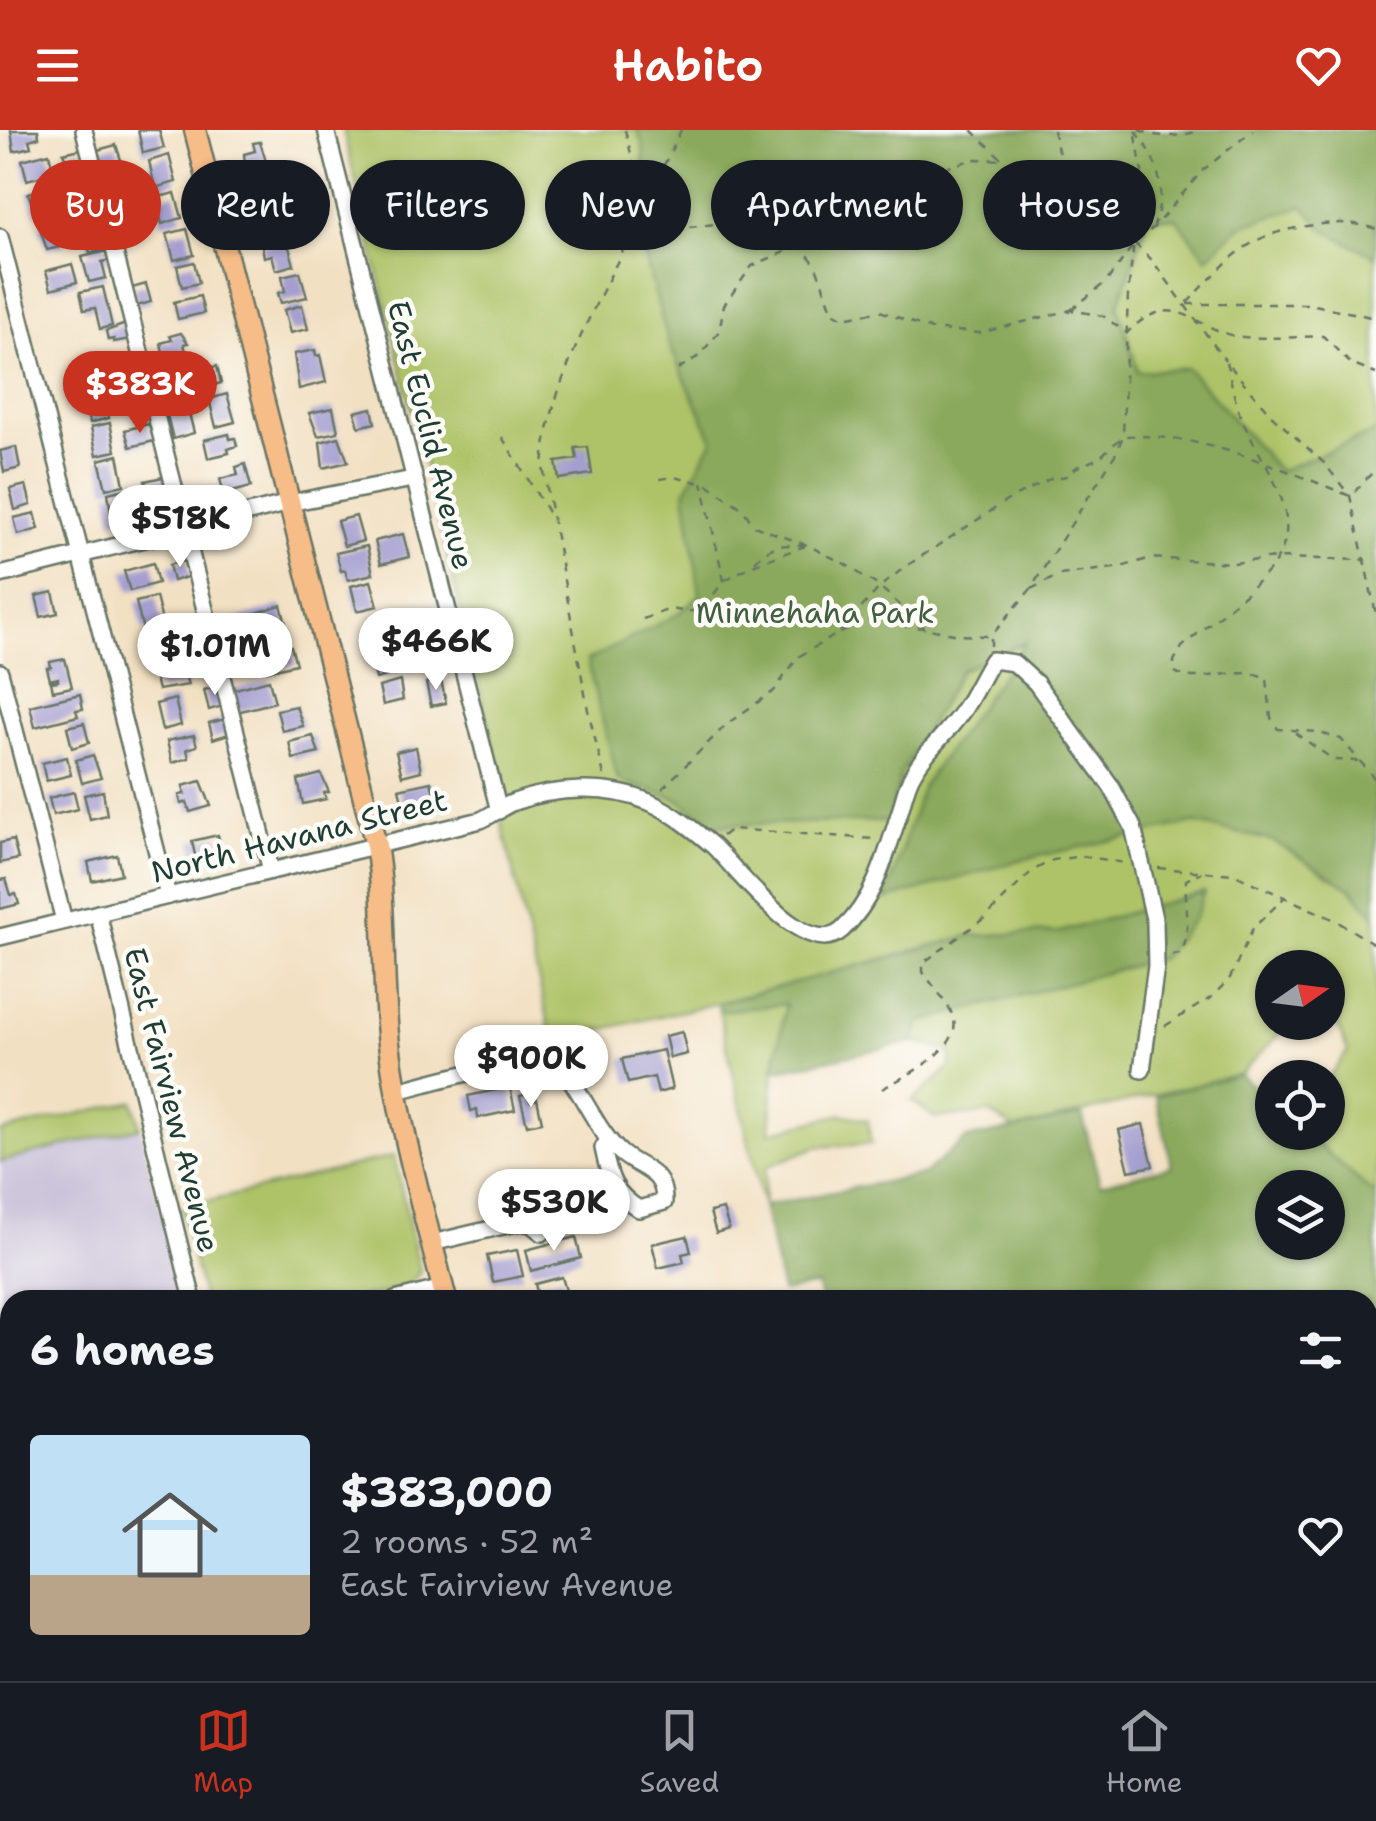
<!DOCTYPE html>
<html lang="en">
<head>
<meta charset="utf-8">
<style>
	body { margin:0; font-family:"Shantell Sans",sans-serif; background:#20242c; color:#f1f3f6; height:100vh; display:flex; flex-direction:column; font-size:38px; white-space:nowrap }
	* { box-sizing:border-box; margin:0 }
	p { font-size:32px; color:#9ea1a6 }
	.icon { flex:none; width:55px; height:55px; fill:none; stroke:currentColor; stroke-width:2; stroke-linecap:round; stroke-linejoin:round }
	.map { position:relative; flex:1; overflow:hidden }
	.panel { position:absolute; left:0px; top:1160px; width:1378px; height:392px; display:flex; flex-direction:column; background:#171b24; border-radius:30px 30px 0 0; box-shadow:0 2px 8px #0004 }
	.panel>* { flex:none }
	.top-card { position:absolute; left:30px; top:30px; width:1318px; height:90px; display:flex; gap:20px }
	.needle { width:65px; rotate:76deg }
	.buttons { position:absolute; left:1255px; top:820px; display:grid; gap:20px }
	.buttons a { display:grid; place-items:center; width:90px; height:90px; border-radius:50%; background:#171b24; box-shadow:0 2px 8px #0004; font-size:50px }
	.price { position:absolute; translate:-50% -85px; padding:0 22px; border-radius:35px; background:#fff; color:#222; font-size:32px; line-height:65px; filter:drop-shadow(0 2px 5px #0008) }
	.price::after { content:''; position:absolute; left:50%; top:60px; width:30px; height:22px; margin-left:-15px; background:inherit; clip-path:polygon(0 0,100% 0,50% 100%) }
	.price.current { background:#c8321e; color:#fff }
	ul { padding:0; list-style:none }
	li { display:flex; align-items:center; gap:30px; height:250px; padding:0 30px }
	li+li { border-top:2px solid #363941 }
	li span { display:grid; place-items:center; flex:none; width:280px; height:200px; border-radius:10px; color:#555 }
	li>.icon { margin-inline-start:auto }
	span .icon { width:120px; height:120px; fill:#fffc; stroke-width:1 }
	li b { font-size:42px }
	h2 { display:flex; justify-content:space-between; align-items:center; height:120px; padding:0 30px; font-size:42px }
	.chip { padding:0 35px; border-radius:45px; background:#171b24; box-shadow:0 2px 8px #0004; font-size:35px; line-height:90px }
	.chip.current { background:#c8321e; color:#fff }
	header { display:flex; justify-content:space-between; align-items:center; height:130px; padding:0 30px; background:#c8321e; color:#fff; font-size:45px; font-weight:600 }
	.dock { display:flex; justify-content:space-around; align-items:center; height:140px; border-top:2px solid #363941; background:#171b24; font-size:28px; color:#9ea1a6 }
	.dock a { display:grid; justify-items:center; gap:5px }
	.dock .current { color:#c8321e }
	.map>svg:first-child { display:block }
</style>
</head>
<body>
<header><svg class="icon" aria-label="menu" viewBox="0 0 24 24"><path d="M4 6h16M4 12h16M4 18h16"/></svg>Habito<svg class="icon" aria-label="heart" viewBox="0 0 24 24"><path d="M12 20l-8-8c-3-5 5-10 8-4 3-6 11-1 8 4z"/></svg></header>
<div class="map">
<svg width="1376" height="1551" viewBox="0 0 1376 1551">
	<rect width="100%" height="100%" fill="#fdfcf7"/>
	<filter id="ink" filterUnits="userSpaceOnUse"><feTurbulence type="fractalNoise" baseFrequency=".01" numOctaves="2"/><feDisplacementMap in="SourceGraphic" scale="20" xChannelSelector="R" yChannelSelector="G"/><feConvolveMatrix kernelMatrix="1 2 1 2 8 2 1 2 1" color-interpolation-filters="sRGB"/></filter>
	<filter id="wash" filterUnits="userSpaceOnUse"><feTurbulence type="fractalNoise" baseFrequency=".0048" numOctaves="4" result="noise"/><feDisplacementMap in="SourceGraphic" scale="40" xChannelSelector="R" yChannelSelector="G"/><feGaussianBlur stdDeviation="2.25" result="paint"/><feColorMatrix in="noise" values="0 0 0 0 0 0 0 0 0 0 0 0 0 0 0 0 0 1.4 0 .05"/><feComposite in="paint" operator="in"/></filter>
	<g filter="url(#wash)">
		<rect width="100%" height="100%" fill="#f2e0c2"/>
		<path fill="#c8c0d8" d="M140,997L182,1170H10V1467L0,1427V1032Z"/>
		<g fill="#aec368" stroke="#66804e" stroke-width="2.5">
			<path d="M343,0H1050L1177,508L1376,489L1287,719L1352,759L1376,787V1066L1305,1003L1328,1002V948L1348,921L1333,885H1328V838H1272V892L1291,893L1240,944L1015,999L990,983L935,988L912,971L951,937V922L914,912L920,892L1162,828L1203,762L1060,802L969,806L718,873L564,908L563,904L552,907L499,681L506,667Z"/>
			<path d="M1303,76L1323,99L1376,127V302L1279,341L1188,238L1138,242L1118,176L1148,87L1176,88L1207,127L1240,96Z"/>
			<path d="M787,874L774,941L770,1002L842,984L868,990L871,1014L815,1017L766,1037L763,1076L719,881Z"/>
			<path d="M133,971L140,997L0,1032V1002Z"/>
			<path d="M394,1026L420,1141C404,1182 244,1170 203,1170L181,1078Z"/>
			<path d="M1376,1325V1551L1025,1550L1026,1542H1368V1326Z"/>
			<path d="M0,1427L10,1468V1542L28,1543L30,1551H0Z"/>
			<path d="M520,1542L522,1551H293L291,1543Z"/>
			<path d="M140,1543H273L275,1551H103Z"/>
			<path d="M553,1543V1542L756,1543L750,1551H555Z"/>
		</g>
		<g fill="#8aa95c" stroke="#547348" stroke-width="2.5" fill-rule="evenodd">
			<path d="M637,0H1376V127L1323,99L1303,76L1240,96L1207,128L1176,88L1149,87L1118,176L1138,242L1187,238L1279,341L1376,302V787L1352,759L1273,711L1193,693L1020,730L885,770L923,655L1026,512L961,540L901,644L889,691L713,695L678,669L618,650L587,531L678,484L700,465L685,362L713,310L669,214L644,124L643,14Z"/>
			<path d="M1204,762L1195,787L1162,828L920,892L914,912L774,941L786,874L719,881L718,873L969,806L1060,802Z"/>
			<path d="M1240,944L1272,974V1002L1305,1003L1376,1066V1325L1368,1326V1170H822L817,1155L782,1162L763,1076L924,1044L966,1009L1082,985L1100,1054L1172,1036L1156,966ZM1272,1058H1328V1112H1272Z"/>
		</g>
		<g id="blocks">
			<g fill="#a59fd0">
				<path d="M11,0H38L39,7L29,10L31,17L14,21Z"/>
				<path d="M138,0H159L164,18L143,23Z"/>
				<path d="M260,12L271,48L251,53L249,45H246L244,24L255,21L253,13Z"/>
				<path d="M116,15L121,30L98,37L94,21Z"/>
				<path d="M81,19L87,41L73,45L63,23Z"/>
				<path d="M49,23L54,43L27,50L22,30Z"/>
				<path d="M169,25L176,52L155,58L149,31Z"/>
				<path d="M59,54L62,66L51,69L54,80L36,85L28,63Z"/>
				<path d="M175,63L182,88L162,94L155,68Z"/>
				<path d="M276,75L283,101L267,105L266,101L262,103L256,80Z"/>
				<path d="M64,90L68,104L62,105L64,116L47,120L39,96Z"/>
				<path d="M187,99L194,125L174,130L167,104Z"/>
				<path d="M103,105L107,119L90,123L86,109Z"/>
				<path d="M287,110L294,135L276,140L272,125L264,127L262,116Z"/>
				<path d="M108,121L110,130L102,132L106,148L89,152L82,127Z"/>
				<path d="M194,132L199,153L182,157L177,136Z"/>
				<path d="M72,134L77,152L51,159L46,141Z"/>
				<path d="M300,142L307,167L281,173L278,163L285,161L282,146Z"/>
				<path d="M146,154L151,172L137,176L132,158Z"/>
				<path d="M103,157L112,196L100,199L95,178L84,180L80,162Z"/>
				<path d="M200,166L204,183L178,189L174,172Z"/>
				<path d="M302,175L308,199L290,203L284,180Z"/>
				<path d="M126,194L130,209L114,212V209L108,210L106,201Z"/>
				<path d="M181,203L188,213L184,214L187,225L164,227L161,213L172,210L170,206Z"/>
				<path d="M315,220L316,226L320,225L326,252L299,259L294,224Z"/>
				<path d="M94,232L99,253L82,257L76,236Z"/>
				<path d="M217,236L221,253L199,259L195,242Z"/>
				<path d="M141,247L145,264L127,268L123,251Z"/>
				<path d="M102,259L109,288L90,293L83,263Z"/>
				<path d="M227,264L235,292L216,297L209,269Z"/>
				<path d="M186,271L194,303L173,309L165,277Z"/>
				<path d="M333,278L338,302L318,306L309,283Z"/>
				<path d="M372,278L375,293L359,297L355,282Z"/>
				<path d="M110,293L116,321L97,325L91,297Z"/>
				<path d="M149,294L154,311L130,317L125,300Z"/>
				<path d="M229,304L230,309L235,308L237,316L228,319L229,323L208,328L204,310Z"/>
				<path d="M339,307L348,332L323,338L320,312Z"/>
				<path d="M16,317L20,338L4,342L0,321Z"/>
				<path d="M588,317L592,344L559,349L556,332L577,329L575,318Z"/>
				<path d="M118,325L124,355L106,359L99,330Z"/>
				<path d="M245,334L251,357L224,364L220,349L238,345L236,337Z"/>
				<path d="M167,346L171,366L150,371L145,351Z"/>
				<path d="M26,355L31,375L15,380L10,359Z"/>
				<path d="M129,358L136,384L112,390L108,363Z"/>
				<path d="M35,383L39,399L18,405L14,388Z"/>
				<path d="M356,386L363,411L344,416L337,391Z"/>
				<path d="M403,404L409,427L381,434L375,411Z"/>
				<path d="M367,416L373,444L348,450L345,440L341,441L336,423Z"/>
				<path d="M187,430L191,446L173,451L169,435Z"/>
				<path d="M153,433L158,453L130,461L124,441Z"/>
				<path d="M371,451L378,476L357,481L351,456Z"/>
				<path d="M53,462L58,483L41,487L36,466Z"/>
				<path d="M156,467L163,495L143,500L136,472Z"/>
				<path d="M281,475L288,501L223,517L218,495Z"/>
				<path d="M391,484L395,502L377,506L372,487Z"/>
				<path d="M165,501L171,530L151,534L144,505Z"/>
				<path d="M196,502L199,514L175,520L172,507Z"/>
				<path d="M417,506L421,523L400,528L397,511Z"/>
				<path d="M291,516L296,534L267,541L264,527L274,525L273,521Z"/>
				<path d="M383,522L393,544L376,549L373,535L367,537L365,527Z"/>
				<path d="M65,529L72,557L53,561L51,552L58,551V548L50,550L47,538L51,537L50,532Z"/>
				<path d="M183,538L188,555L158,560L154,545Z"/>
				<path d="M269,550L275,572L237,582L232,560Z"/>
				<path d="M441,550L446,573L431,576L426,553Z"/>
				<path d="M400,551L403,570L383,575L379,557Z"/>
				<path d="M221,556L226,575L209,580L204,560Z"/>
				<path d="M80,564L83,579L76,580L78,586L35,597L30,576Z"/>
				<path d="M175,569L181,595L162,600L156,574Z"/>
				<path d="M296,576L303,596L282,601L277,580Z"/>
				<path d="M225,589L229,604L213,609L209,593Z"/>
				<path d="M84,593L89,613L72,618L67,597Z"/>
				<path d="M194,605L197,616L187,619L189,628L172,633L167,611Z"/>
				<path d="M313,606L319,623L293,629L289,612Z"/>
				<path d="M416,617L421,641L402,646L396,622Z"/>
				<path d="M93,625L101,648L82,653L76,630Z"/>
				<path d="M67,627L71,645L46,651L42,633Z"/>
				<path d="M321,644L329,662L324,663L326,669L303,674L298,650Z"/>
				<path d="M201,651L211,676L190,682L187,672L181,674L179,665L185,664L183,656Z"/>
				<path d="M431,652L437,674L405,682L399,659Z"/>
				<path d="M103,661L107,685L90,689L84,665Z"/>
				<path d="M74,662L78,679L53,685L49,668Z"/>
				<path d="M218,705L223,724L196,730L192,711Z"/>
				<path d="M13,710L18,729L0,733V713Z"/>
				<path d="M117,725L121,744L92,751L88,732Z"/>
				<path d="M6,749L11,765L16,764L19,774L0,779V750Z"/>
				<path d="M682,902L687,924L670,928L665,906Z"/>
				<path d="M663,920L672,959L658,963L654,947L628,953L622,929Z"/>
				<path d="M510,957L515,980L478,988L477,979L471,981L468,966Z"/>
				<path d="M528,964L530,971L537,969L542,992L527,995L520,966Z"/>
				<path d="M1143,994L1153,1036L1129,1041L1119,1000Z"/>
				<path d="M723,1079L729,1099L716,1103L710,1082Z"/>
				<path d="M687,1106L691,1122L682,1124L684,1132L658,1138L652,1114Z"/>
				<path d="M576,1107L581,1128L531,1141L526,1120Z"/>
				<path d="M517,1120L523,1146L493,1152L487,1126Z"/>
				<path d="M562,1147L567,1164L539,1170L535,1154Z"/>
			</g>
		</g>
	</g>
	<g filter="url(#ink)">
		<use href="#blocks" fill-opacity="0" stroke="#697666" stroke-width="2.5"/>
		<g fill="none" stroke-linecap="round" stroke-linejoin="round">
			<defs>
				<g id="minor">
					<path d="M84,0L271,741"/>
					<path d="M326,0L499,681"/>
					<path d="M0,107L168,766"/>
					<path d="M0,445L289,373L413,349"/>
					<path d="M0,542L64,791"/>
					<path d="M98,783L193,1170"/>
					<path d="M0,807L481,690C492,685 503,676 514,672C556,657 609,655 649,672C672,682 693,699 712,715C736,737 805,833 842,800C876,769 887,721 901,678C904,667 907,653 914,642C926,620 947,604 961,583C973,567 981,547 992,530L1014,533L1036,553L1111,656L1133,697L1155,793L1156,836L1142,940"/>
					<path d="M397,961C450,948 509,927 563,939C583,964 599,1004 621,1023C641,1040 665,1040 664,1072L639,1079C613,1063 609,1047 603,1018L608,1010"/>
					<path d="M432,1113L520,1092L531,1094L542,1103"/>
					<path d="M395,1170L443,1158"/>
					<path d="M282,1542L284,1551"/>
				</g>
				<g id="major">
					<path d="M195,0L376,715C387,781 381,848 389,914C400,1001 425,1086 446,1170"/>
					<path d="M536,1542L538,1551"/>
				</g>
			</defs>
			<use href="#minor" stroke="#697666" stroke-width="20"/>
			<use href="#major" stroke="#697666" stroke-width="25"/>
			<g stroke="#697666" stroke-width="2.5" stroke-dasharray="8 8" stroke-linecap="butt">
				<path d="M625,0L633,32L635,90"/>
				<path d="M681,0L635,95L673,99L732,92L800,115L815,134L833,182L844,188L880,181L930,199L980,203L1071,180L1103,186L1127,203C1176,154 1196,203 1243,207C1269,209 1297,207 1323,206L1351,234L1376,244"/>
				<path d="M972,0L1002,29"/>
				<path d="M1053,0L1064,45L1152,130L1225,230"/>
				<path d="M1139,0C1161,9 1179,7 1201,0"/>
				<path d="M1136,1C1159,34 1167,56 1154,96"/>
				<path d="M1187,173C1234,125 1245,104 1315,95C1338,92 1354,92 1376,99"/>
				<path d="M1187,174H1310L1376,188"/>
				<path d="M1071,180L1107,151L1134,114L1154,97L1203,40L1253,0"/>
				<path d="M1226,232C1231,249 1234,268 1240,285C1260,335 1314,388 1269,440C1244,468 1210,492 1182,517L1174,531V541C1194,557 1237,534 1267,548L1271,588L1278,599L1317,602L1341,609L1376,650"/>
				<path d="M1230,236L1270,284L1324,333L1350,366L1376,484"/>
				<path d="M678,239L699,226L719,202L724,175L752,136L800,115L835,109L846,90L937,40L975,29L1003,30L1022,46L1072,57"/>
				<path d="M502,307L548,382L553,384"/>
				<path d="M660,349L673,347L707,354L743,379L754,396L807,415L845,434L880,457L925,498L958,505L989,506"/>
				<path d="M755,432C771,413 782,415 805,415"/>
				<path d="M725,450L753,435L805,416"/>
				<path d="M1031,459L1059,445L1121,437L1151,428L1233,433L1275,428L1366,430"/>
				<path d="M643,489L670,479L688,482L704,477L724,451L702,352"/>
				<path d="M840,503L863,493L925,498"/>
				<path d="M991,516V506L1030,460L1116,323L1123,306L1128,164L1142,41L1135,0"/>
				<path d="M1295,603L1334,630L1358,631"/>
				<path d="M604,645L588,580L543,337C548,253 599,173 634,97"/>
				<path d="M662,659L728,593L774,561L798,527L839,503L880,457L905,437L1008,370L1050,349L1066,346L1077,337L1099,328L1123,306C1201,303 1278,337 1350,366L1376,339"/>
				<path d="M722,706L731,699L875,709"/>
				<path d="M1158,738L1233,744L1333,789L1376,815"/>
				<path d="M1172,825L1180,824C1193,805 1184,773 1186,750L1202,742"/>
				<path d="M1165,896L1212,867L1230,848L1253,798L1285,767"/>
				<path d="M882,959C906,945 970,917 951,882C944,868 932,855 923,842V833L986,787L1032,741L1053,730L1083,726L1125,733"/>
			</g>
			<use href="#minor" stroke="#fff" stroke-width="15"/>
			<use href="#major" stroke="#f7bd88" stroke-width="20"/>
		</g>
	</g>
	<g text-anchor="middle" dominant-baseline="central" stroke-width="9" stroke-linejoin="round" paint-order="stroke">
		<g font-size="30" fill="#1f3d34" stroke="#fdfcf7">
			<text transform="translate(431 305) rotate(76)">East Euclid Avenue</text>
			<text transform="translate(299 706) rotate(-14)">North Havana Street</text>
			<text transform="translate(172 970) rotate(76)">East Fairview Avenue</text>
		</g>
		<g font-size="30" fill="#435e41" stroke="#fdfcf7">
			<text x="815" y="482">Minnehaha Park</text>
		</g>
	</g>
</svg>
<div class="buttons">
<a><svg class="needle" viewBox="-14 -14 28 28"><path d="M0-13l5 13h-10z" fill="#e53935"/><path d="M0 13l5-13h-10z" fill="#9ea1a6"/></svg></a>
<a><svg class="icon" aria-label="locate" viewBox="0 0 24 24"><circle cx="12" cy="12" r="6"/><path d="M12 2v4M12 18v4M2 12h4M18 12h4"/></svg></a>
<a><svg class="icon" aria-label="layers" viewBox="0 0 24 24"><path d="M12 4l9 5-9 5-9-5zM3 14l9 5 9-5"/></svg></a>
</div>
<b class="price current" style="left:140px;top:306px">$383K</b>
<b class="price" style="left:180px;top:440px">$518K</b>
<b class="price" style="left:436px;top:563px">$466K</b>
<b class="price" style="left:215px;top:568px">$1.01M</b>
<b class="price" style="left:531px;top:980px">$900K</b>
<b class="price" style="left:554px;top:1124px">$530K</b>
<div class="top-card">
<a class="chip current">Buy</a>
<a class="chip">Rent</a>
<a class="chip">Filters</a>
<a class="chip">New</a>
<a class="chip">Apartment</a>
<a class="chip">House</a>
</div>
<section class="panel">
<h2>6 homes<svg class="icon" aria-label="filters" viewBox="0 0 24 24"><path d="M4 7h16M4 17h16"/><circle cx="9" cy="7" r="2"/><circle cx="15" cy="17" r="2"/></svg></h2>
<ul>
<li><span style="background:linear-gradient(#bfe0f5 70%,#b9a48a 0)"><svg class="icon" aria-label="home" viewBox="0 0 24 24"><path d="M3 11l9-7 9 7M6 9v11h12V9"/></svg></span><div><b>$383,000</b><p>2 rooms · 52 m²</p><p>East Fairview Avenue</p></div><svg class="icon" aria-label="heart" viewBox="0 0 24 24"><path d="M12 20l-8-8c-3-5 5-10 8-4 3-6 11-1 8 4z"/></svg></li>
</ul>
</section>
</div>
<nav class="dock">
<a class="current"><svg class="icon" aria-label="map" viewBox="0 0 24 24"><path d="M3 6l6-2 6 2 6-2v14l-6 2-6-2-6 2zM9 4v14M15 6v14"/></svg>Map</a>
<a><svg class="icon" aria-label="saved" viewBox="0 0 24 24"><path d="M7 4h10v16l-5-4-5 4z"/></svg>Saved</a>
<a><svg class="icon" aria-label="home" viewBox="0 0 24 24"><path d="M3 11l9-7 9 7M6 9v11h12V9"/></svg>Home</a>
</nav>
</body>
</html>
